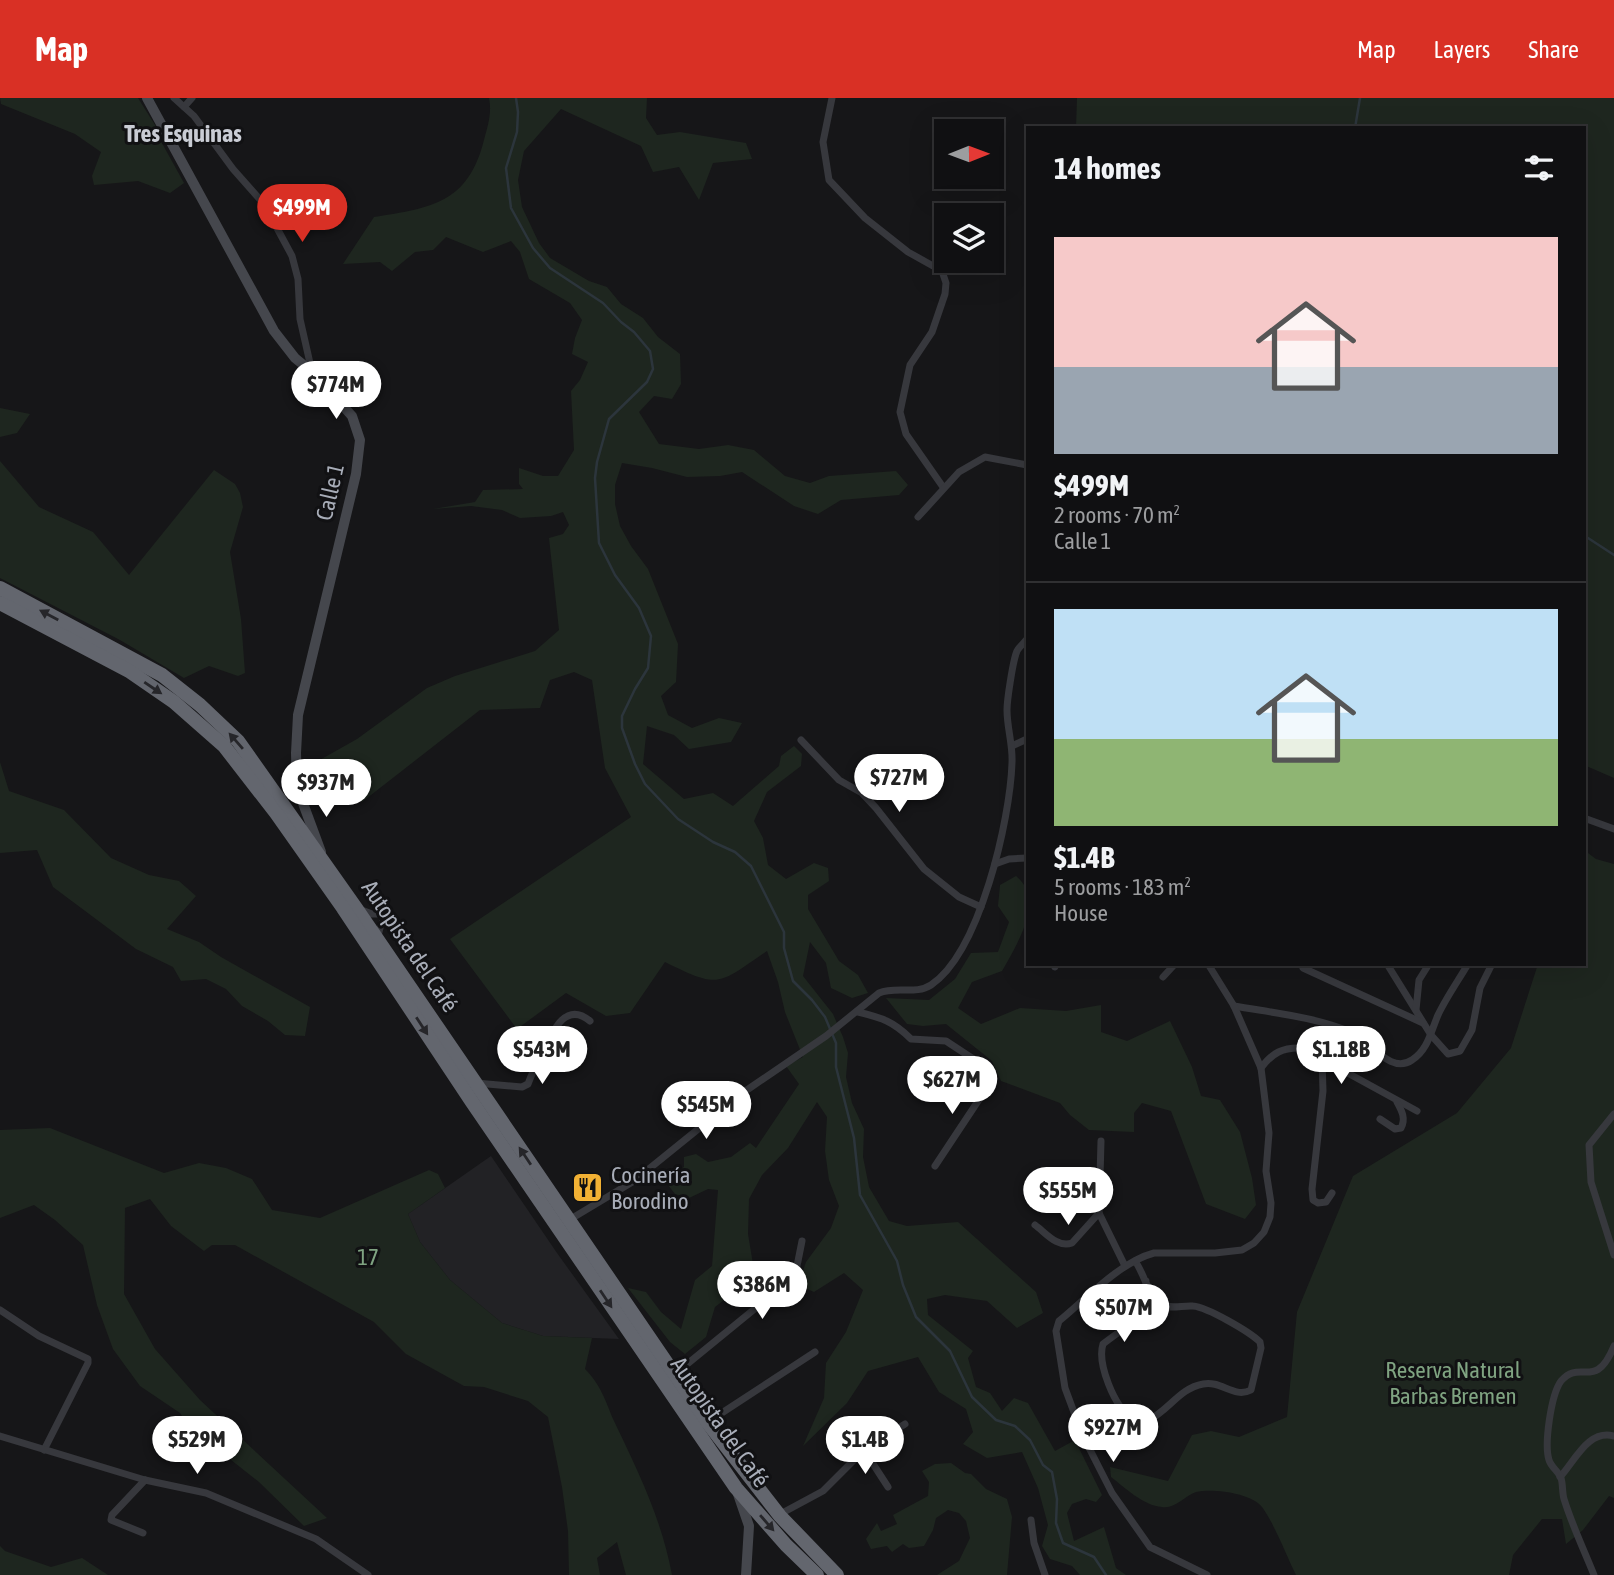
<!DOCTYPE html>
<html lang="en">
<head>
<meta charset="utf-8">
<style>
	body { margin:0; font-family:"Asap Condensed",sans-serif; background:#19191b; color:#f1f3f6; height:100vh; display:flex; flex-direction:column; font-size:26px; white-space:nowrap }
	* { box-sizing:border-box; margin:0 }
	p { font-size:23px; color:#9c9d9f }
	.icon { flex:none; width:38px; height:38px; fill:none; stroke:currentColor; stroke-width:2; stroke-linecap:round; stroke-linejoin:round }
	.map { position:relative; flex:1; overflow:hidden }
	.details { position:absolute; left:1026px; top:28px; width:560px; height:840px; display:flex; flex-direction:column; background:#101012; border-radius:0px; box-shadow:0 7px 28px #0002,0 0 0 2px #303032 }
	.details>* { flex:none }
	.needle { width:46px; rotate:89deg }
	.tools { position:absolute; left:934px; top:21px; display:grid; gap:14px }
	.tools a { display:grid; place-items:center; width:70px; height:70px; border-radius:0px; background:#101012; box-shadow:0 7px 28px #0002,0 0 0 2px #303032; font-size:35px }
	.price { position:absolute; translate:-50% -60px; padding:0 16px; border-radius:24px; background:#fff; color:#222; font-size:23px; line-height:46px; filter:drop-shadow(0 2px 4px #0008) }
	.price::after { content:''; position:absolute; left:50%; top:42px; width:21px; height:16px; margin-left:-10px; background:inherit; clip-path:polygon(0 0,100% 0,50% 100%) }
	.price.on { background:#d93025; color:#fff }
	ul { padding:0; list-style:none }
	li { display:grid; align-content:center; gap:14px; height:371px; padding:0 28px }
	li+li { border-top:2px solid #303032 }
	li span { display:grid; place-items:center; height:217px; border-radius:0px; color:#555 }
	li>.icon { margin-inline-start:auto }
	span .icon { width:126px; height:126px; fill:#fffc; stroke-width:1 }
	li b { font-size:30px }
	h2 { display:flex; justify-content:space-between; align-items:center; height:84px; padding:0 28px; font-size:30px }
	header { display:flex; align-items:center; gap:42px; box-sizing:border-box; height:98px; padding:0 35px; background:#d93025; color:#fff }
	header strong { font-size:33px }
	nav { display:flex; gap:38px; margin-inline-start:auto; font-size:24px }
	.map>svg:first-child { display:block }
</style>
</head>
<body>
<header>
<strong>Map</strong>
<nav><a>Map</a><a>Layers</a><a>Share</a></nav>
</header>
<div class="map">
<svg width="1614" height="1477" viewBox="0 0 1614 1477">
	<rect width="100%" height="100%" fill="#161618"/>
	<path fill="#222225" d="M491,1058L557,1155L619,1241L543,1238L502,1225L450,1182L420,1144L408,1116Z"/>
	<g fill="#1e261f">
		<path d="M0,0H138L160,35L158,38L184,85L170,95L138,83L94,87L92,78L101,54L75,36L1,6Z"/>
		<path d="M489,0H647L646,20L657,37L680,34L746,45L752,61L713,65L699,102L679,69L653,74L641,48L561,11L524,53L518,82L522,109L539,145L550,160L589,183L607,189L621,206L643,220L658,239L680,256L681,286L672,301L654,298L639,314L659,346L699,351L728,347L754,352L785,378L810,385L829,378L896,373L908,387L899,397L841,402L818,416L794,408L742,374L720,378L687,379L652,370L622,365L615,387V406L620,428L631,448L648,471L678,546L676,584L661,598L668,617L692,630L719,620L742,625L731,644L689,651L674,637L647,628L643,666L684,701L713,695L733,708L779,668L781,658L794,648L802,656L801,668L767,694L754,723L763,740L768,767L786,781L814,765L828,770L829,783L808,797V811L839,863L858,877L868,895L852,900L831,890L826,865L810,844L803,878L833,916L843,939L848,955L846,979L852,1005L864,1031L863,1059L869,1089L889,1123L907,1128L958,1124L1036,1194L1043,1215L1017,1230L987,1203L945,1197L927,1201L928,1217L973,1253L968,1260L976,1289L990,1295L1002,1313L1014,1300L1028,1305L1055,1353L1075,1342L1102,1397L1096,1404L1086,1401L1072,1406L1067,1415L1074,1443L1104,1429L1116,1470L1126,1477H1080L1072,1468L1050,1461L1042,1448L1048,1427L1038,1390L1022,1354L987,1360L963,1346L973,1334L966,1311L939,1294L918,1259L868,1273L847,1305L803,1348L824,1300L826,1265L846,1234L863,1192L844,1175L814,1194L798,1187L806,1164L831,1130L839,1108L829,1082L825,1053L827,1019L817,1004L788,1050L762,1077L749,1101L748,1136L753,1166L742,1188L715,1209L706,1239L685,1256L670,1244L628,1190L646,1194L661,1214L681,1231L695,1182L712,1168L718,1092L708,1091L689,1100L675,1096L668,1087L670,1078L684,1069V1059L696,1056L708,1064L731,1059L750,1045L756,1050L799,986L786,968L803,959L785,914L778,884L767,853C718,886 721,892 665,864L630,915L606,918L566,895L517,931L450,841L631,719L605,670L592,582L574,574L550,582L540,610L480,612L362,704L349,692L325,698L312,677L318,663L357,641L427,590L455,578L535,553L559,532L549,440L563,436L569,427L563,414L551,418L520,420L502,412L471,408L433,411L475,404L483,392L523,391L519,386V370L543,378H558L574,352L571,293L580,282L588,264L572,256L575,240L582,222L570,205L529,181L520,154L511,143L483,154L446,139L433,152L415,154L392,173L380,164L343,166L374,119C432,110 468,105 484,42C488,27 492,15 489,0Z"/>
		<path d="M1077,0H1614V680L1584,667V30H1076Z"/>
		<path d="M0,310L30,316L17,335L0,339Z"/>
		<path d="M0,363L39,409L93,434L129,477L214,372L235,386L240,395L243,409L230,454L241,521L245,575L238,578L209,568L184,580L120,542L0,480Z"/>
		<path d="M0,664L9,693L64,712L111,760L149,777L179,783L196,798L167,831L199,844L221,859L310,909L305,938L285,937L268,923L242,908L226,891L206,881L181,883L173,869L136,851L53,789L37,752L0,755Z"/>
		<path d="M1584,752L1596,761L1614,766V1400L1609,1398L1583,1432L1566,1446L1562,1421H1542L1513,1457L1509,1477H1296C1286,1457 1275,1427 1262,1409C1252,1395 1212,1390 1196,1394C1184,1398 1176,1411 1162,1409C1144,1408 1124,1389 1111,1379L1110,1369L1168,1383L1192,1337L1211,1333L1239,1339L1287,1319L1297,1214L1353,1078L1457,1015L1511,950L1538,866H1584Z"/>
		<path d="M1016,778C1046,802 1016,848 1002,873L972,884L958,910L981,926L1020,910L1066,913L1101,907V934L1127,943L1170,923L1192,969L1201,998L1220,1002L1240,1034L1252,1080L1256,1107L1245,1121L1206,1106L1171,1013L1142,1005L1134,1015V1034L1089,1032L1070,1017L1060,1005L1001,983L992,963L946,926L923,928L907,926L886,900L929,902L955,881L971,855L998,854L1009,824L998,808L1000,787Z"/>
		<path d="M50,1030L164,1075L199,1065L226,1070L252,1081L272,1112L320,1120L429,1072L438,1076L445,1090L408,1116L420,1144L450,1182L502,1225L543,1238L592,1240L585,1271C601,1287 605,1302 614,1323C638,1373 662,1422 672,1477H626L617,1444L597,1460L600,1477H569L568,1433L562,1389L548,1319L528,1303L484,1289L464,1288L406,1256L374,1224L235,1147H212L204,1153L171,1128L150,1101L125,1110L124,1196L155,1251L200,1302L327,1420L304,1428L259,1384L221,1354L196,1338L180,1315L140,1288L113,1251L97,1207L83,1147L55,1122L34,1107L0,1120V1032Z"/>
		<path d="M951,1365L965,1375L971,1376L986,1391L1007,1401L1012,1419L1007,1477H937L959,1463L970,1440L966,1423L959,1415L948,1412L936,1420L933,1432L924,1448L909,1450L903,1446L892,1454L887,1448L871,1451L866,1441L877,1425L881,1433L897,1426L893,1417L928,1398L929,1384L922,1373L935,1366Z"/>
		<path d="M0,1448L5,1453L51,1469L82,1460L108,1477H0Z"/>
	</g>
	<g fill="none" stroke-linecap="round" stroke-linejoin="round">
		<g stroke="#2c353c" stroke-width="2.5">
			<path d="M516,0L518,14L517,34L506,70L511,110L533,150L550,170L603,205L621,224L634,234L650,253L653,271L647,284L609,321L597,364L595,380L599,445L615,477L639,510L651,538L648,570L635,591L622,618V630L635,666L645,686L678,721L713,744L735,754L751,768L784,834V850L793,883L812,902L825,919L836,945V969L854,1040L860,1097L897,1163L903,1187L916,1219L950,1253L972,1299L996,1322L1015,1328L1030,1342L1043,1367L1052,1374L1057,1401L1056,1425L1063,1445L1094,1459L1106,1477"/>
			<path d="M1355,30L1360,0"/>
			<path d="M1584,440H1588L1614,457"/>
		</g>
		<g stroke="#37383d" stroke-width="7">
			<path d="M174,0L194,18L233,71L264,106L292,158L298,181L300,221L312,274"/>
			<path d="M832,0L823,44L829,82L865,120L908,154L942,173L946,185L945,196L932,234L910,267L900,314L906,336L943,389"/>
			<path d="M184,9L192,0"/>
			<path d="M918,419L959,374L985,359L1027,367"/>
			<path d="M801,642L839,682L862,695L876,710L924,771L959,799L981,809"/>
			<path d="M1012,648L1027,641"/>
			<path d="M1584,720L1614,731"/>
			<path d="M995,766L1009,761L1027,760"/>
			<path d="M359,811L372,816H389"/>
			<path d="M378,838L381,826L389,816"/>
			<path d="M1387,866L1431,937L1448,956L1460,953L1472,932L1480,890L1492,866"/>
			<path d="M1055,869L1056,866"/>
			<path d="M1303,870L1423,925"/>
			<path d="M1163,879L1175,866"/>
			<path d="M1234,908C1274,915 1316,919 1353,935C1371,943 1390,977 1412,962C1428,952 1431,933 1438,917C1446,900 1458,883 1468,866"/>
			<path d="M1416,912L1419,882L1429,866"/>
			<path d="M858,914C882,920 893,923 911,941L946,943L990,972L992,978L990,985L935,1068"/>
			<path d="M1322,961L1323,993L1312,1091L1313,1102L1318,1105L1326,1104L1332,1095"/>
			<path d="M1261,970C1272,955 1283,949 1302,950L1417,1013"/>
			<path d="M476,985L522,989L528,986C532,975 537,965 543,954C552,935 565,902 590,923"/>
			<path d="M1614,1016L1589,1047L1591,1084L1614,1157"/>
			<path d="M1380,1021L1395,1031L1401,1030C1406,1021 1402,1013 1397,1004"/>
			<path d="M1101,1043L1099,1115L1125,1168"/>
			<path d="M569,1122L634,1083L744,994L826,938L879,895C896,888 916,897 931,887C980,854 1010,722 1012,665C1013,647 1007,630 1007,612C1007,602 1013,562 1017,553C1019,549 1024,545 1027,541"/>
			<path d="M1035,1127C1046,1135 1057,1150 1072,1145L1099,1115"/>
			<path d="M1135,1163C1144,1175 1148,1197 1160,1206C1169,1212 1183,1207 1193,1208C1207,1209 1250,1234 1260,1244L1261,1250L1251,1292C1234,1301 1221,1282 1203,1286C1180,1290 1169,1312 1149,1322C1143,1322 1137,1323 1132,1320C1114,1309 1097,1265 1103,1246C1131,1224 1145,1222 1146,1183"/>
			<path d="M0,1212L39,1238L88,1261V1265L44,1352"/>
			<path d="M675,1276L795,1178L802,1143"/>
			<path d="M708,1324L815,1254"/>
			<path d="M0,1338L145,1382L206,1395L316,1441L368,1477"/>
			<path d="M864,1352L888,1389"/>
			<path d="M1560,1379C1575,1363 1588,1331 1614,1338"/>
			<path d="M781,1418L784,1414L823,1393L864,1352L905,1326"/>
			<path d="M1031,1422L1034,1445L1045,1477"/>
			<path d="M143,1435L111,1422L112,1417L145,1382"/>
			<path d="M1207,1477L1150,1449L1112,1395L1082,1336L1065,1290L1056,1233L1059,1223C1086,1201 1120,1164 1154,1155H1215L1242,1152L1254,1145L1264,1134L1270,1119L1271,1105L1266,1073L1269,1035L1261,970L1234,908L1208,866"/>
			<path d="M1594,1477C1584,1452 1572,1427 1564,1401C1562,1394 1563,1386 1561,1380C1558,1373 1551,1369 1549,1362C1544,1346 1551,1297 1561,1283C1581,1260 1595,1294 1614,1248"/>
		</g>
		<g stroke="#45474d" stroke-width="10">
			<path d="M147,0L274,233L295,260L312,274L352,318L360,342L356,376L298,617L296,655L297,689L321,754"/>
			<path d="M738,1396L749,1428L746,1477"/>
		</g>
		<g stroke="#63666e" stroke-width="14">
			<path d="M0,490L162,577L200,607L238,643L356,810L707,1324L780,1418L837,1477"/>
			<path d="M0,505L129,573L174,604L224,648L276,715L343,810L472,1004L736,1390L786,1447L817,1477"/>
		</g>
	</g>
	<defs><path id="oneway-solid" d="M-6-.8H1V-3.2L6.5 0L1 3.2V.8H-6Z" transform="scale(1.75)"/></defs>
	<g fill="#26262a">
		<use href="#oneway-solid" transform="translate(49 517) rotate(-152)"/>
		<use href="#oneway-solid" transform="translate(153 590) rotate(34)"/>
		<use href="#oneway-solid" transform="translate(236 643) rotate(-131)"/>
		<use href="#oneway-solid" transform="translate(422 928) rotate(57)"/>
		<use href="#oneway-solid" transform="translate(525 1058) rotate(-124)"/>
		<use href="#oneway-solid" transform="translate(606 1201) rotate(56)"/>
		<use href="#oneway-solid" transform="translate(767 1425) rotate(49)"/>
	</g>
	<defs>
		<symbol id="restaurant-square" viewBox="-11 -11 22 22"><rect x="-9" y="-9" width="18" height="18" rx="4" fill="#f2b134" stroke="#111113"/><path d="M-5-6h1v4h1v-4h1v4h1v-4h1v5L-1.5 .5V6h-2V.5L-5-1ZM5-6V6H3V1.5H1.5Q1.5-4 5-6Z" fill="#111"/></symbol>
	</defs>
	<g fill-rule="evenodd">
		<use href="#restaurant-square" x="570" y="1072" width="35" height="35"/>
	</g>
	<g text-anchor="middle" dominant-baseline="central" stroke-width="6" stroke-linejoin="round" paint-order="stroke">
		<g font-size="23" fill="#a8adb8" stroke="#111113">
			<text transform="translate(330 394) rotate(-77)">Calle 1</text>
			<text transform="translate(410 848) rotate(56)">Autopista del Café</text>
			<text transform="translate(720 1324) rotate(55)">Autopista del Café</text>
		</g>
		<g font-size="23" fill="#a8adb8" stroke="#111113" text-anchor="start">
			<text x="611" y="1077">Cocinería<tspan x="611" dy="26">Borodino</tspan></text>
		</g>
		<g font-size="23" fill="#7fa381" stroke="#111113">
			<text x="368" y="1159">17</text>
			<text x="1453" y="1272">Reserva Natural<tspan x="1453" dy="26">Barbas Bremen</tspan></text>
		</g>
		<g font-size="24" font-weight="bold" fill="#c9ccd4" stroke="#111113">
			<text x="183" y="35">Tres Esquinas</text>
		</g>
	</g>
</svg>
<div class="tools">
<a><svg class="needle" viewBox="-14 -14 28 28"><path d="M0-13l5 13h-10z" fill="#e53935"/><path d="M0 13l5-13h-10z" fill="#9c9d9f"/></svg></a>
<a><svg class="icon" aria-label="layers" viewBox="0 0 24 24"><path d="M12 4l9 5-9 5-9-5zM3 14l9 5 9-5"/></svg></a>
</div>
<b class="price on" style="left:302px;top:146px">$499M</b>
<b class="price" style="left:336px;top:323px">$774M</b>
<b class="price" style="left:899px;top:716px">$727M</b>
<b class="price" style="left:326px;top:721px">$937M</b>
<b class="price" style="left:542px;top:988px">$543M</b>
<b class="price" style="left:1341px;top:988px">$1.18B</b>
<b class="price" style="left:952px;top:1018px">$627M</b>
<b class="price" style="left:706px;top:1043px">$545M</b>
<b class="price" style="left:1068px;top:1129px">$555M</b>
<b class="price" style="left:762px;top:1223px">$386M</b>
<b class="price" style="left:1124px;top:1246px">$507M</b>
<b class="price" style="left:1113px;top:1366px">$927M</b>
<b class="price" style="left:197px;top:1378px">$529M</b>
<b class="price" style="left:865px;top:1378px">$1.4B</b>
<section class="details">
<h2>14 homes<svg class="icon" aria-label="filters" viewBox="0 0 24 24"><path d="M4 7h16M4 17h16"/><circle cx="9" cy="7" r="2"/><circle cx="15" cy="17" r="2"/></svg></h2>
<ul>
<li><span style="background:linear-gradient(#f6c9c9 60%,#9aa5b1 0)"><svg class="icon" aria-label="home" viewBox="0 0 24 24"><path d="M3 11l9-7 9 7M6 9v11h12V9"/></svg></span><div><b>$499M</b><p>2 rooms · 70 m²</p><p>Calle 1</p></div></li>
<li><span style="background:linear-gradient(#bfe0f5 60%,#8fb573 0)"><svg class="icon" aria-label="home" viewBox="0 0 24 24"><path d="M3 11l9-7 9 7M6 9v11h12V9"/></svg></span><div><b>$1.4B</b><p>5 rooms · 183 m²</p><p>House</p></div></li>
</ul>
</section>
</div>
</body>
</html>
